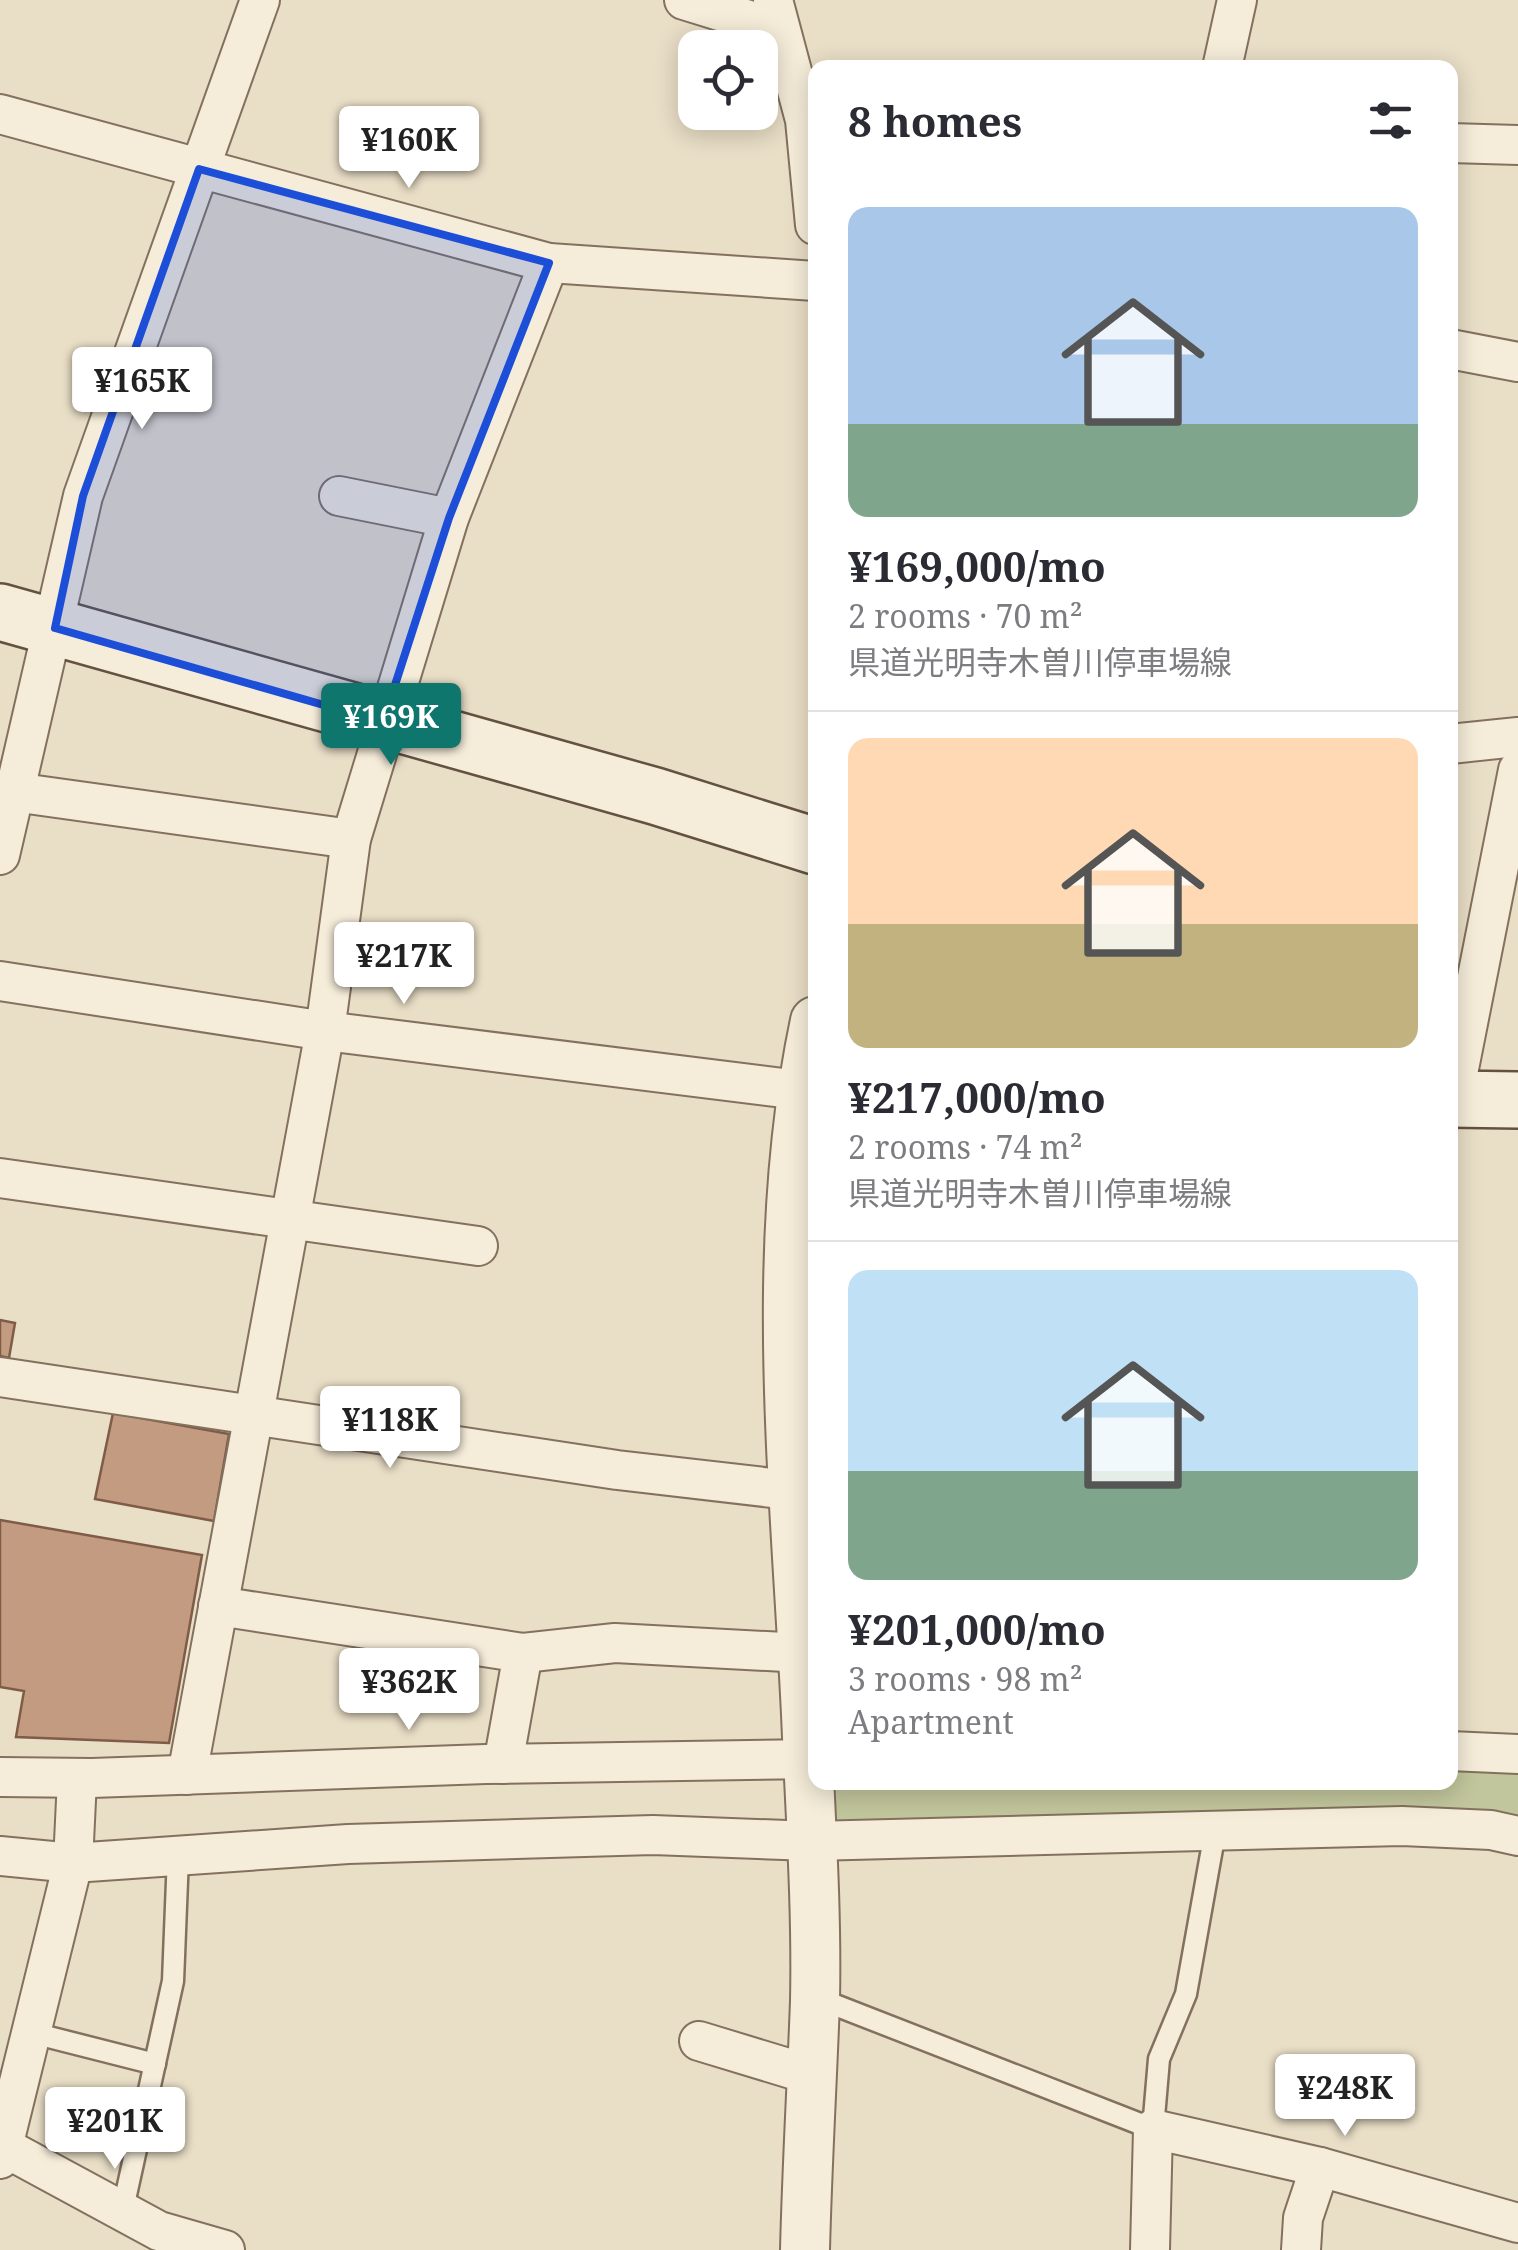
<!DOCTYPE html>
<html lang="en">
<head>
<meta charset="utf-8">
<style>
	body { margin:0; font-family:"Noto Serif","Noto Sans JP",serif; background:#f7f7f7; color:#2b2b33; height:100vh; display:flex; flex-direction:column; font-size:38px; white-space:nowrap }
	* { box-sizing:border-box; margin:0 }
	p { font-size:32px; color:#7c7c81 }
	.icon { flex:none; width:55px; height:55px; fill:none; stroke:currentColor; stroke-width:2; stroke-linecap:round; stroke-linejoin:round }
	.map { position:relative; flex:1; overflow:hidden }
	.panel { position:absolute; left:808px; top:60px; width:650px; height:1730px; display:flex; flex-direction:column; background:#fff; border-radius:20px; box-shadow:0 5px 25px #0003 }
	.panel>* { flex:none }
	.fabs { position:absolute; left:678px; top:30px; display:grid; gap:20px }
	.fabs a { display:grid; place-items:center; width:100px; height:100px; border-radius:20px; background:#fff; box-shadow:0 5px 25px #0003; font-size:50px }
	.price { position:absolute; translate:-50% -85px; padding:0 22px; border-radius:10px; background:#fff; color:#222; font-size:32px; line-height:65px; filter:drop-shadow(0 2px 5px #0008) }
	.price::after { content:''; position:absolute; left:50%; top:60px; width:30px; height:22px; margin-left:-15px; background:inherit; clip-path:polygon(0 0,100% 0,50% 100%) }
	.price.current { background:#0f766e; color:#fff }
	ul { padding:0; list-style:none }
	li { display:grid; align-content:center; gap:20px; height:530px; padding:0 40px }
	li+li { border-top:2px solid #e1e1e2 }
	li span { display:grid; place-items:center; height:310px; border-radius:20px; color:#555 }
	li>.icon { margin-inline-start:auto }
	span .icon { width:180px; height:180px; fill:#fffc; stroke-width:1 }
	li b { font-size:42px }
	h2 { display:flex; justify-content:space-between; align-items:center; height:120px; padding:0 40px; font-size:42px }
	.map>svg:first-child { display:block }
</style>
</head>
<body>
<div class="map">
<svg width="1518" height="2250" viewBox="0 0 1518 2250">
	<rect width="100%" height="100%" fill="#e9dec6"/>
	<path fill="#c2c69c" d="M1450,1751L1518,1754V1836L812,1841L815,1782H1450Z"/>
	<g fill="#c39b81" stroke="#7f5c47" stroke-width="2.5">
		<path d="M0,1320L15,1323L9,1358L0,1356Z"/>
		<path d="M113,1413L229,1434L214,1521L95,1499Z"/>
		<path d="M0,1520L202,1555L169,1743L16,1737L24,1691L0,1687Z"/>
	</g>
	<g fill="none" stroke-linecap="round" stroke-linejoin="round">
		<defs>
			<g id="service">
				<path d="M817,1998L1153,2129L1159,2059L1186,1994L1215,1832"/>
				<path d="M29,2032L155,2064"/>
				<path d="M122,2213L173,1981L178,1856"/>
			</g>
			<g id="minor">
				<path d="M684,0L778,29"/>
				<path d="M773,0L805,120L815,225"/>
				<path d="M1222,68L1237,0"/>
				<path d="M0,114L549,263L815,281"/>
				<path d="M1450,143L1518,145"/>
				<path d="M1450,349L1518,362"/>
				<path d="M339,496L449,518"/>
				<path d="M1450,744L1518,737"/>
				<path d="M0,790L351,839"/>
				<path d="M0,855L83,496L260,0"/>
				<path d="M0,981L325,1031L815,1092"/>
				<path d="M1453,1099L1518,770"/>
				<path d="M0,1178L478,1246"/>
				<path d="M0,1377L617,1470L790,1490"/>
				<path d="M218,1606L523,1653L503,1764"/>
				<path d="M523,1653L615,1643L803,1653"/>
				<path d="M1450,1751L1518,1754"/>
				<path d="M187,1775L325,1031L351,839L449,518L549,263"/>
				<path d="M0,1777L92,1778L486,1764L815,1759"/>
				<path d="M0,1856L73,1863L348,1844L653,1835L812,1841L1402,1826L1491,1830L1518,1836"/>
				<path d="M699,2041L811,2075"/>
				<path d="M0,2145L159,2231L225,2250"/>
				<path d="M0,2159L73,1863L77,1779"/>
				<path d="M1150,2250L1153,2129L1320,2167L1518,2223"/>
				<path d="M1301,2250L1303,2218L1320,2167"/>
			</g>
			<path id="tertiary" d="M805,2250C807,2167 812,2084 815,2001C817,1905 810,1809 806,1714C795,1484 767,1249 815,1021"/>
			<g id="secondary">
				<path d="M0,612L655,796L815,846"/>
				<path d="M1450,1099L1518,1100"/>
			</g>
		</defs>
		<use href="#service" stroke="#83715e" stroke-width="25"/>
		<use href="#minor" stroke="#83715e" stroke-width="42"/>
		<use href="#tertiary" stroke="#83715e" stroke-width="52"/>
		<use href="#secondary" stroke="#645241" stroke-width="60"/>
		<use href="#service" stroke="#f5ecd9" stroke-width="20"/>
		<use href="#minor" stroke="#f5ecd9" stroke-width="38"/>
		<use href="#tertiary" stroke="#f5ecd9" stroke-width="48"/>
		<use href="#secondary" stroke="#f5ecd9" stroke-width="55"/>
	</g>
	<path fill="#1d4ed8" fill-opacity="0.2" stroke="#1d4ed8" stroke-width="8" stroke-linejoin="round" d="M199,169L549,263L449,518L383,722L55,628L83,496Z"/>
</svg>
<div class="fabs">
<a><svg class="icon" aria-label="locate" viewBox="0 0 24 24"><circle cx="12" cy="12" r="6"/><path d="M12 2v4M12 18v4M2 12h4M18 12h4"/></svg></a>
</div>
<b class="price" style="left:409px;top:191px">¥160K</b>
<b class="price" style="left:142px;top:432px">¥165K</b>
<b class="price current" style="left:391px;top:768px">¥169K</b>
<b class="price" style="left:404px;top:1007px">¥217K</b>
<b class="price" style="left:390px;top:1471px">¥118K</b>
<b class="price" style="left:409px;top:1733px">¥362K</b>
<b class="price" style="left:1345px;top:2139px">¥248K</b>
<b class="price" style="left:115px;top:2172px">¥201K</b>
<section class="panel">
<h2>8 homes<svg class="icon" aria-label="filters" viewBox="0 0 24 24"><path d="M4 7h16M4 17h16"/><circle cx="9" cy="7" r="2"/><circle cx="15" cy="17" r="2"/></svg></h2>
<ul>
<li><span style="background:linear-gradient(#a9c7e8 70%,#7fa58c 0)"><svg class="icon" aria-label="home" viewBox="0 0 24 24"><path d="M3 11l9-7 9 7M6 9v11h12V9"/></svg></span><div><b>¥169,000/mo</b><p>2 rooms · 70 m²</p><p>県道光明寺木曽川停車場線</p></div></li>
<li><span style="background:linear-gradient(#ffd9b3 60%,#c2b280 0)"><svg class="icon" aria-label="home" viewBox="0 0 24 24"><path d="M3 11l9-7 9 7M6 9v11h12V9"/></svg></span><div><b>¥217,000/mo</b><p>2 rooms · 74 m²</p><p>県道光明寺木曽川停車場線</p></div></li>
<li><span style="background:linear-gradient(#bfe0f5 65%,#7fa58c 0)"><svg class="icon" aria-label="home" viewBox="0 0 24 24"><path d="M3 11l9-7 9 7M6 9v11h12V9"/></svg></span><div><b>¥201,000/mo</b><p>3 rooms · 98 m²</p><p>Apartment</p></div></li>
</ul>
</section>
</div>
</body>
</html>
